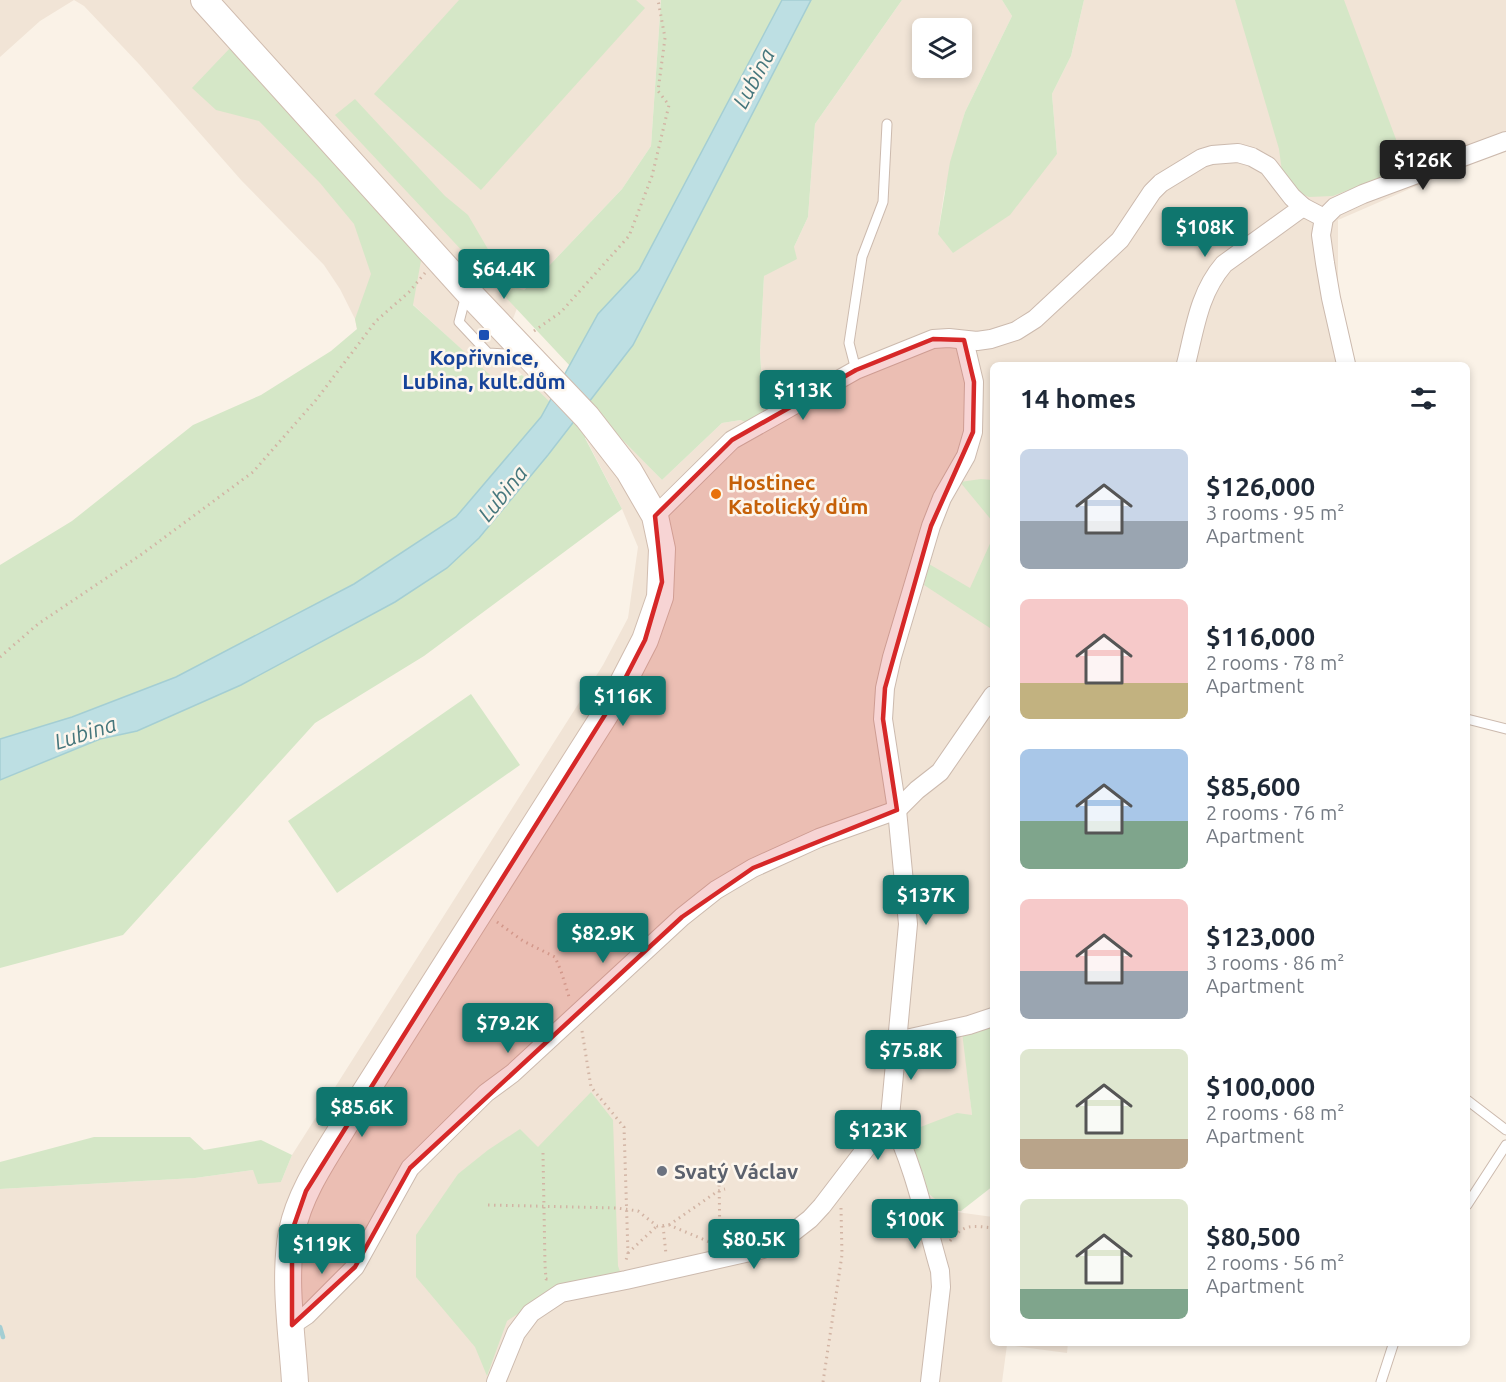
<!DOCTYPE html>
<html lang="en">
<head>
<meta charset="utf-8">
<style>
	body { margin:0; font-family:Ubuntu,sans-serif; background:#f2f2f3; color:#1f2937; height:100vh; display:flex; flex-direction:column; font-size:22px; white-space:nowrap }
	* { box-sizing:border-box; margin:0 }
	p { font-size:20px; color:#747a83 }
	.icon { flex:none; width:33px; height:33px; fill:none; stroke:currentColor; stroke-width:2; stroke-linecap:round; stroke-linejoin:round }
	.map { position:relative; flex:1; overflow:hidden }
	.side { position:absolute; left:990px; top:362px; width:480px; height:984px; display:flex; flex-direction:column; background:#fff; border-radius:9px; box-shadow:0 3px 9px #0003 }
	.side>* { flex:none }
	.controls { position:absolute; left:912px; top:18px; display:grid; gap:12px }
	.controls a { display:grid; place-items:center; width:60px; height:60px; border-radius:9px; background:#fff; box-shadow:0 3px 9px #0003; font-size:30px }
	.price { position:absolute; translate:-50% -51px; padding:0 14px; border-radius:6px; background:#0f766e; color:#fff; font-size:20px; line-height:39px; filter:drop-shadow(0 2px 3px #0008) }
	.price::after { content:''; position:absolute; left:50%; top:36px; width:18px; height:14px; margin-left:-9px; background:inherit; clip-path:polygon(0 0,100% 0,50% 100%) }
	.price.selected { background:#222; color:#fff }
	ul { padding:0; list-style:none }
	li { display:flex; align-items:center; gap:18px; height:150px; padding:0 30px }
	li span { display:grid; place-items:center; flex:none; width:168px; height:120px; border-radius:9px; color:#555 }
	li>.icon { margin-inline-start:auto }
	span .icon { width:72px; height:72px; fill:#fffc; stroke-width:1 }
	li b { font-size:26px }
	h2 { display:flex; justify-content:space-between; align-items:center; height:72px; padding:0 30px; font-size:26px }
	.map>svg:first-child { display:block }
</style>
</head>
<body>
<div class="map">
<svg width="1506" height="1382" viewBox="0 0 1506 1382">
	<rect width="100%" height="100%" fill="#faf2e7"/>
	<path fill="#f1e4d6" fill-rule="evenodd" d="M0,0H661L651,146L622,189L545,270L524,290L511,324L662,480L722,423L741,420L764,411L760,353L764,276L794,247L808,217L815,124L902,0H1002L1012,16L965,112L944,194L938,234L1057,154L1052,94L1071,56L1084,0H1506V147L1338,220V301L1354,364H993V1023L963,1032L972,1115L910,1132L915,1182L949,1211L993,1217V1342L1068,1343L1067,1353L1007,1345L1002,1382H0V1189L195,1178L253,1170L281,1182L292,1155L603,665L628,618L638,547L622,509L585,437L517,370L500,385L408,300L357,329L355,319L340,289L324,265L241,180L139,64L84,6L74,0L40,21L0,57ZM922,28H962V68H922Z"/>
	<g fill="#d5e7c7">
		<path d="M459,0H636L645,8L481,190L374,94Z"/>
		<path d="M661,0H782L639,270L598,314L570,366L335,115L355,99L445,196L468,215L509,285L524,290L545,270L622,189L651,146Z"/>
		<path d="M811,0H902L815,124L808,217L794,247L797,259L764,276L760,353L764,411L747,423L741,420L722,423L662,480L601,418L585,438L622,509L424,656L315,723L123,935L0,968V780L100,739L137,731L241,685L479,538L548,455L633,345Z"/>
		<path d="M1002,0H1084L1071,56L1052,94L1057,154L1010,215L953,253L938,234L950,162L965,112L1012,16Z"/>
		<path d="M1235,0H1344L1400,150L1394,152L1398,163L1389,167L1392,173L1333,196L1309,197L1293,190L1283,179L1279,149Z"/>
		<path d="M231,47L422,255L413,305L500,384L522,375L550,402L541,417L456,517L354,584L176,677L72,717L0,739V565L72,521L193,425L261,395L331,351L357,329L355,319L371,274L354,224L320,183L259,121L216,110L192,88Z"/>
		<path d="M981,479L993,480V522L960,482Z"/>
		<path d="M993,537V630L924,585L929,564L970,588Z"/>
		<path d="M471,694L520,765L337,893L288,821Z"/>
		<path d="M993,1023V1186L961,1211H949L915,1182L910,1131L957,1113L972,1115L962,1032Z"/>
		<path d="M591,1092L613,1120L618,1266L621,1274L561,1286L507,1321L487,1376L475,1347L416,1277V1235L458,1174L488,1150L520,1129L538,1147Z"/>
		<path d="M94,1137H190L204,1150L261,1140L292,1155L281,1182L258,1184L253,1170L195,1178L0,1189V1162Z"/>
	</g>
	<path fill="#bddfe3" stroke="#a4ced3" stroke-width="1.5" d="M782,0H811L633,345L548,455L479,538L447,568L395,602L241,685L137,731L100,739L0,780V739L72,717L176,677L354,584L456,517L541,417L598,314L639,270Z"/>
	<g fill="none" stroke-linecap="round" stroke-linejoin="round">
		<path stroke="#a4ced3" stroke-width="4.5" d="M0,1327L3,1337"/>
		<defs>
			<g id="lane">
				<path d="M466,295L459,322L488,353L521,355"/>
				<path d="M856,370L849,343L862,257L883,202L887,124"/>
				<path d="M1467,719L1506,729"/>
				<path d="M1467,1100L1506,1130"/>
				<path d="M1467,1205L1506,1145"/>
				<path d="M1381,1382L1394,1342"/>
			</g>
			<g id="street">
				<path d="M1186,364C1195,328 1199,293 1224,264L1303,207"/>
				<path d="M1346,364L1331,298L1325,263L1321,235L1324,218L1335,207L1363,194L1506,141"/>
				<path d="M655,516L732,440L856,370L933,339L949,338L977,341L991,339L1016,331L1035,319L1120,240L1152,192L1161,183L1202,158L1212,155L1238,153L1252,157L1268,166L1292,197L1303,207L1324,218"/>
				<path d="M897,1041L969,1025L993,1017"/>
				<path d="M292,1325L307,1315L355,1267L410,1168L486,1093L513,1073L682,917L716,890L753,868L819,838L897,810L917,790L940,772L993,695"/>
				<path d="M496,1382L516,1333L531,1313L561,1293L626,1280L763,1249L792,1233L810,1219L822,1206L890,1117"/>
				<path d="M930,1382L941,1287L940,1271C925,1219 914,1165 890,1117L908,924L897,810L883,719L885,688L892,657L931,526L942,498L966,456L973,432L974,382L964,340"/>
			</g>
			<path id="secondary" d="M204,0L467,291L587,417L629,471L655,516L662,549L660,597L645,640L613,702L345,1124C325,1157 300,1192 292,1231C283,1279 292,1333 295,1382"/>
		</defs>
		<use href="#lane" stroke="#ccbaae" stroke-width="11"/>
		<use href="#street" stroke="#ccbaae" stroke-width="20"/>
		<use href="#secondary" stroke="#d0bcaf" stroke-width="28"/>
		<g stroke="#d2b4a4" stroke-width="3" stroke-dasharray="1.5 4.5" stroke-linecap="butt">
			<path d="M534,331L561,312L629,236L652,176L669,105L658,91L665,38L658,0"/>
			<path d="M0,657L38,624L142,554L253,472L316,400L376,321L409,292L425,273"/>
			<path d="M497,922L523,941L555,957L561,971L570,1000"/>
			<path d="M582,1031L591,1087L624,1127L628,1254L625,1263"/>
			<path d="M543,1153L545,1265L546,1279H551"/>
			<path d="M719,1179L720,1242"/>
			<path d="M488,1205L617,1208L638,1211L657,1226L669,1225L712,1243"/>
			<path d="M669,1225L718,1191L725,1189"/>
			<path d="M663,1226L666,1254"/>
			<path d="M950,1241C964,1223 973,1226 993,1228"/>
			<path d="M628,1253L657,1226"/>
			<path d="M823,1382L842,1255L841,1208"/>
		</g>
		<use href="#lane" stroke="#fff" stroke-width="9"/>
		<use href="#street" stroke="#fff" stroke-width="18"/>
		<use href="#secondary" stroke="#fff" stroke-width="26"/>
	</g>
	<path fill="#d62828" fill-opacity="0.2" stroke="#d62828" stroke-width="4.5" stroke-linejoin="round" d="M933,339L964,340L974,382L973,432L931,526L885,688L883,719L897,810L753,868L682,917L410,1168L355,1267L292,1325V1231L306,1191L613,702L645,640L662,582L655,516L732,440L856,370Z"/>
	<rect fill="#1a4fb4" stroke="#fdf6ed" stroke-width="2" x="478" y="329" width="12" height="12" rx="3"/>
	<circle fill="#e8710a" stroke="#fdf6ed" stroke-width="2" cx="716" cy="494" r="6"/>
	<circle fill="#6b7280" stroke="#fdf6ed" stroke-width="2" cx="662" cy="1171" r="6"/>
	<g text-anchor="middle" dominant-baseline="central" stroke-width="5" stroke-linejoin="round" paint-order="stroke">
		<g font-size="21" font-weight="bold" fill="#164399" stroke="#fdf6ed">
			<text x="484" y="357">Kopřivnice,<tspan x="484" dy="24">Lubina, kult.dům</tspan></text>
		</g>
		<g font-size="21" font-weight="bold" fill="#c56008" stroke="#fdf6ed" text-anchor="start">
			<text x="728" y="482">Hostinec<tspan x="728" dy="24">Katolický dům</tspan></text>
		</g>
		<g font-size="21" font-weight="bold" fill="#5b616d" stroke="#fdf6ed" text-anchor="start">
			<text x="674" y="1171">Svatý Václav</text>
		</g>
		<g font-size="22" font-style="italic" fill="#46777d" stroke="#fdf6ed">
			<text transform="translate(753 78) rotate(-62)">Lubina</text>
			<text transform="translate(502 493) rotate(-51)">Lubina</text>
			<text transform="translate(85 732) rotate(-18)">Lubina</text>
		</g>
	</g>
</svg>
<div class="controls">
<a><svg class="icon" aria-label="layers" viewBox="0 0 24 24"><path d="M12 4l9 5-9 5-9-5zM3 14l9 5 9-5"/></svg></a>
</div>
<b class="price selected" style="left:1423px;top:191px">$126K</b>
<b class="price" style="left:1205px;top:258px">$108K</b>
<b class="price" style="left:504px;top:300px">$64.4K</b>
<b class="price" style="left:803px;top:421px">$113K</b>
<b class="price" style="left:623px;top:727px">$116K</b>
<b class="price" style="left:926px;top:926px">$137K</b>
<b class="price" style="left:603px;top:964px">$82.9K</b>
<b class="price" style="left:508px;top:1054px">$79.2K</b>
<b class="price" style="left:911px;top:1081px">$75.8K</b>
<b class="price" style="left:362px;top:1138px">$85.6K</b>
<b class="price" style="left:878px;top:1161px">$123K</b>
<b class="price" style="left:915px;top:1250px">$100K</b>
<b class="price" style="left:754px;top:1270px">$80.5K</b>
<b class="price" style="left:322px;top:1275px">$119K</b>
<section class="side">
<h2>14 homes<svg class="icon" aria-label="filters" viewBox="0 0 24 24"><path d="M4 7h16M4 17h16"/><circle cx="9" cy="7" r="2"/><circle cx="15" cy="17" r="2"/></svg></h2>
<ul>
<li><span style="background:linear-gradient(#c9d6e8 60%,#9aa5b1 0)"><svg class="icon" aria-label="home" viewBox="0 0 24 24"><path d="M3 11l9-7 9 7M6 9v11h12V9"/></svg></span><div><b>$126,000</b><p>3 rooms · 95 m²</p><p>Apartment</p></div></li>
<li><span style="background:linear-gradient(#f6c9c9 70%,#c2b280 0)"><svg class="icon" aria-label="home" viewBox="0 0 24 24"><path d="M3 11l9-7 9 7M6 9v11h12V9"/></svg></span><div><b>$116,000</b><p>2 rooms · 78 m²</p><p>Apartment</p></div></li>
<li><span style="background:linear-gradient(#a9c7e8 60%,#7fa58c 0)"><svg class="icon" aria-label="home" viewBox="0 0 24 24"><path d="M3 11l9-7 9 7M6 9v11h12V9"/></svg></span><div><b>$85,600</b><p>2 rooms · 76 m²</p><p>Apartment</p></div></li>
<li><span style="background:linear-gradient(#f6c9c9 60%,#9aa5b1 0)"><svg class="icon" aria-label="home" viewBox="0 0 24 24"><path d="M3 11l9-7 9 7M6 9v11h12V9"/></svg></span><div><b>$123,000</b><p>3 rooms · 86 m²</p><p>Apartment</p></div></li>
<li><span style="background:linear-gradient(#dfe7d0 75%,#b9a48a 0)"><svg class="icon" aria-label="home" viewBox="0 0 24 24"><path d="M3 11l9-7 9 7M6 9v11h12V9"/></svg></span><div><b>$100,000</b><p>2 rooms · 68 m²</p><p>Apartment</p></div></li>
<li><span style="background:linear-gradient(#dfe7d0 75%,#7fa58c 0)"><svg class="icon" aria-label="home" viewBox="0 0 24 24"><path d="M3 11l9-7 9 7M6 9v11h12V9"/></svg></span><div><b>$80,500</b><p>2 rooms · 56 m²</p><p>Apartment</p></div></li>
</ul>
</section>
</div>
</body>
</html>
